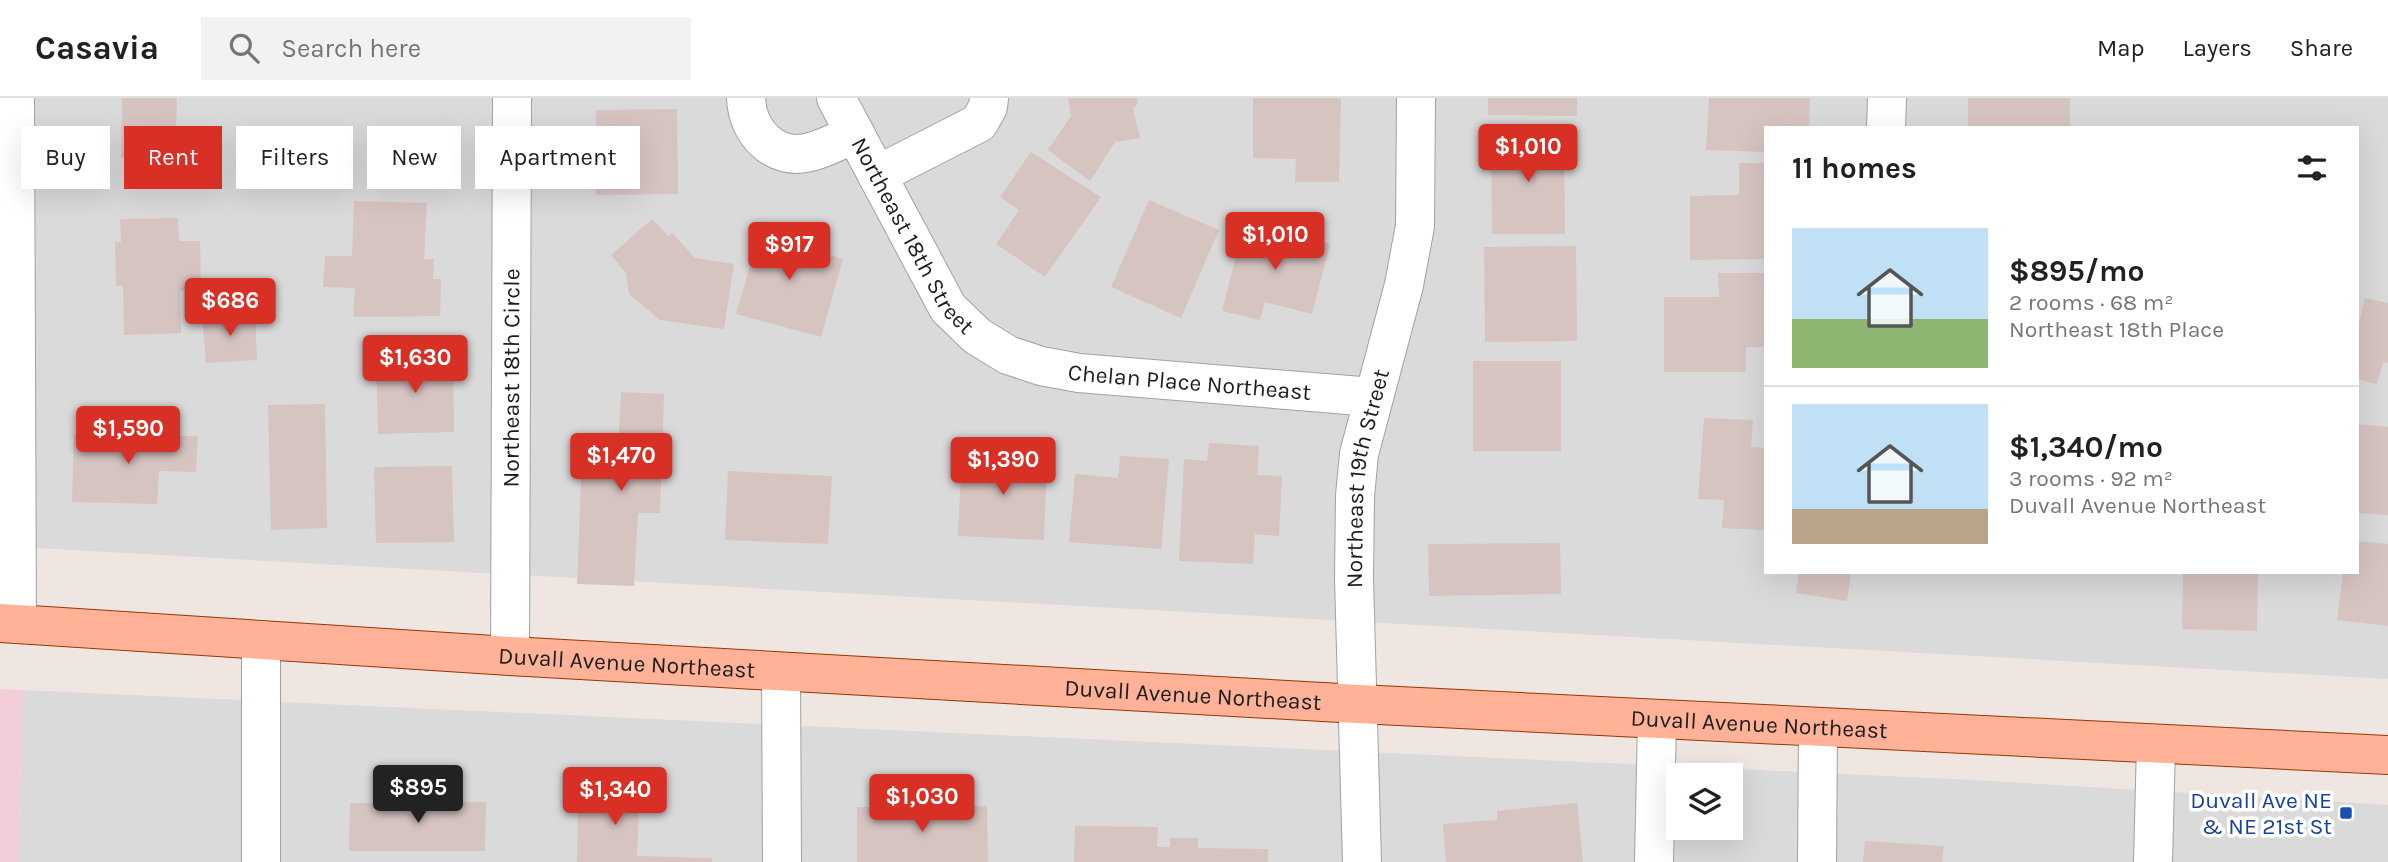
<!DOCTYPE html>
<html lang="en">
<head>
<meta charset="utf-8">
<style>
	body { margin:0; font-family:Karla,sans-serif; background:#f2f2f2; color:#202124; height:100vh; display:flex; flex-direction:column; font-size:26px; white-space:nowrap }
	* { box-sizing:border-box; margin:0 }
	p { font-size:23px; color:#757577 }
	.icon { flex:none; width:38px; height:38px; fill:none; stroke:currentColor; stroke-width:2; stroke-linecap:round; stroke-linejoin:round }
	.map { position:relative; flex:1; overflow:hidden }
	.side { position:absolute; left:1764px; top:28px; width:595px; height:448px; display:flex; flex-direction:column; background:#fff; border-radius:0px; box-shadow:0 7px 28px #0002 }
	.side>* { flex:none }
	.guide { position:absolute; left:21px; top:28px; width:665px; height:63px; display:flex; gap:14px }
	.buttons { position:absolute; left:1666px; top:665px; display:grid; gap:14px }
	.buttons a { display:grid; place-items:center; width:77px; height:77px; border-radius:0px; background:#fff; box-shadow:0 7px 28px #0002; font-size:35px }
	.price { position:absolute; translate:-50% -60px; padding:0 16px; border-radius:7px; background:#d93025; color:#fff; font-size:23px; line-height:46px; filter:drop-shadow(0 2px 4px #0008) }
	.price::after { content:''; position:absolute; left:50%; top:42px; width:21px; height:16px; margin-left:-10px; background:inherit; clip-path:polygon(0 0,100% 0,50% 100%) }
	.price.active { background:#222; color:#fff }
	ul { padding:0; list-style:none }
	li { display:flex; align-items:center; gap:21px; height:175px; padding:0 28px }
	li+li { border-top:2px solid #e0e0e0 }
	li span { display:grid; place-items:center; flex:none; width:196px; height:140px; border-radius:0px; color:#555 }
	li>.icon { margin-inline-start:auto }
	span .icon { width:84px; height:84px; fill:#fffc; stroke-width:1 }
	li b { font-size:30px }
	h2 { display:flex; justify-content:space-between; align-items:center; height:84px; padding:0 28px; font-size:30px }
	.pill { padding:0 24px; border-radius:0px; background:#fff; box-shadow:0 7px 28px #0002; font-size:24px; line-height:63px }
	.pill.active { background:#d93025; color:#fff }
	header { display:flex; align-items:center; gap:42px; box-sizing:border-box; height:98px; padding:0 35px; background:#fff; border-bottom:2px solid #e0e0e0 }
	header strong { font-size:33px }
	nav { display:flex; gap:38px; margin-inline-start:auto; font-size:24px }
	.search { width:490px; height:63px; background:#f2f2f2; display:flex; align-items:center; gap:18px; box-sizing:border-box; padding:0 24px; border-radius:0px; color:#757577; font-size:26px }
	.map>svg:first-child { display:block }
</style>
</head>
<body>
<header>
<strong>Casavia</strong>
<div class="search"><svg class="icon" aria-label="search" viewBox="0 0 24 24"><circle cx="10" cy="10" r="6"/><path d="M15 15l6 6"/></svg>Search here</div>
<nav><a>Map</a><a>Layers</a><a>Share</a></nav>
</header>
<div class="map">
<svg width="2388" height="764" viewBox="0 0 2388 764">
	<rect width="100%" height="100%" fill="#efe6e2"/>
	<g fill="#dbdada" fill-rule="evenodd">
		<path d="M0,0H2388V581L0,448ZM1766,30H2357V474H1766Z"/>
		<path d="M23,592L1974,682L2388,707V764H18ZM1678,677H1731V730H1678Z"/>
	</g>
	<path fill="#f2cfd8" d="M0,591L23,592L18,764H0Z"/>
	<g fill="#d6c4c1">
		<path d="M122,0H177L175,61L121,60Z"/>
		<path d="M1068,0H1137L1138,5L1133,11L1140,40L1115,44L1090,83L1048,52L1071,18Z"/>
		<path d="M1253,0H1341L1339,84H1295L1296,61L1253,60Z"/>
		<path d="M1488,0H1577V18L1488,17Z"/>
		<path d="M1709,0H1810L1809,30H1766V54L1706,52Z"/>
		<rect x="1968" y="0" width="102" height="30"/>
		<path d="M677,11L678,96L596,97V12Z"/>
		<path d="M1564,36L1565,136H1492L1491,37Z"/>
		<path d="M1031,54L1101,99L1045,179L996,146L1019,112L1000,99Z"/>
		<path d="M1739,65H1766L1764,161L1690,162V98L1739,97Z"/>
		<path d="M1149,102L1219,132L1181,220L1111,189Z"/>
		<path d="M354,103L427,105L424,161H434L433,181H441L440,218L353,219L355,190L323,189L325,158H352Z"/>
		<path d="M178,120L179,143H200L201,192L180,193L181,235L124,237L123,188H116L115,144H121L120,121Z"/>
		<path d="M652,121L668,138L672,135L695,160L734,166L724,231L660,222L629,196L626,175L611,157Z"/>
		<path d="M763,123L806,134L802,149L843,161L821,239L736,216Z"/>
		<path d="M1244,125L1330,146L1312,216L1265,204L1260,222L1222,213Z"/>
		<path d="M1576,148L1577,243L1485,244L1484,149Z"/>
		<path d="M1718,175H1766V249H1746V274H1664V199H1719Z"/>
		<path d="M2365,200L2388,205V265L2383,264L2377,286L2357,281V234Z"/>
		<path d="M255,216L257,262L206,265L202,219Z"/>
		<path d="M453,259L454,334L378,336L376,261Z"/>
		<rect x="1473" y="263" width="88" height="90"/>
		<path d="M621,294L664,296L660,415H638L634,488L577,486L582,355L618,356Z"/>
		<path d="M325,306L327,430L271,432L268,307Z"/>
		<path d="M1704,320L1753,322L1751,349L1766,350V432L1722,430L1724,402L1698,401Z"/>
		<path d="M2357,326L2388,329V417L2357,415Z"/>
		<path d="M74,336L198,338L196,374L159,373L157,406L72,404Z"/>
		<path d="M1209,345L1259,348L1257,377L1282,378L1279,438L1255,436L1253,466L1179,463L1184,361L1207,363Z"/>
		<path d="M962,357L1047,360L1044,442L958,438Z"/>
		<path d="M1120,358L1169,361L1161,451L1069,444L1075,376L1118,380Z"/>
		<path d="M452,368L454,444L376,445L374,369Z"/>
		<path d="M728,373L832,378L828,446L725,442Z"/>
		<path d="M2357,443L2388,446V528L2337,522L2343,474H2357Z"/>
		<path d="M1560,445L1561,496L1429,498L1428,446Z"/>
		<path d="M1799,474H1851L1847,503L1796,495Z"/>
		<path d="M2183,474H2258L2257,533L2182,531Z"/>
		<path d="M604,680L640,681L637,758L712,760V764H577L578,702L603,703Z"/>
		<path d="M418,686H440V704H486L485,753H349L350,705H418Z"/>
		<path d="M1577,705L1583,764H1446L1443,726L1497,722V713Z"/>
		<path d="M987,708L988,764H857V709Z"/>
		<path d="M1075,728L1158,729L1157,749H1170V740H1198V750L1268,751V764H1074Z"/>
		<path d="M1865,743L1944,748L1942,764H1863Z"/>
	</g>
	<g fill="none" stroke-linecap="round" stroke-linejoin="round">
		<defs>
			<g id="minor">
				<path d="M15,0L17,526"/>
				<path d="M746,0C747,33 774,64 810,54C826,50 841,42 855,35"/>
				<path id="s1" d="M836,0L948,210L977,238L1008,257L1041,268L1079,275L1373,299"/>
				<path d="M1886,30L1887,0"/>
				<path d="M877,77L979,25L988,9L989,0"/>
				<path id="s2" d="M510,558L512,0"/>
				<path d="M781,574L782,764"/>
				<path d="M261,764V542"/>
				<path id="s3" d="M1362,764L1354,481L1355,398L1359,356L1404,187L1415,128L1416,0"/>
				<path d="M1654,764L1657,622"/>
				<path d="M1817,764L1818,630"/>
				<path d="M2153,764L2156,646"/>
			</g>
			<g id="major">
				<path id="s4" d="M0,525L510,558L1358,606L2388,657"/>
			</g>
		</defs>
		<use href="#minor" stroke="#a1a1a1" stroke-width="40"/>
		<use href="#major" stroke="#963700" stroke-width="40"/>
		<use href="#minor" stroke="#fff" stroke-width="38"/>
		<use href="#major" stroke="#ffb297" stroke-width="38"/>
	</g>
	<rect fill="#1a4fb4" stroke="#fff" stroke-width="2.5" x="2339" y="708" width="14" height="14" rx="3.5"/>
	<g text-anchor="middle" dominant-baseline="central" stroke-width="7" stroke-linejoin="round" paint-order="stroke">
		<g font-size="23" fill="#1d1d1d" stroke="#fff">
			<text stroke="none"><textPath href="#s1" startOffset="158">Northeast 18th Street</textPath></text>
			<text stroke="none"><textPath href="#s2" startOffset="278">Northeast 18th Circle</textPath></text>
			<text stroke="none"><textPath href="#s1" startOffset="499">Chelan Place Northeast</textPath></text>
			<text stroke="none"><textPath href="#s3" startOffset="385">Northeast 19th Street</textPath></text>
			<text stroke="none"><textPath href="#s4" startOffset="628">Duvall Avenue Northeast</textPath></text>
			<text stroke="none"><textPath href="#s4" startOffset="1195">Duvall Avenue Northeast</textPath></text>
			<text stroke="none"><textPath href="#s4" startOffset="1762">Duvall Avenue Northeast</textPath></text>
		</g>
		<g font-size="23" fill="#164399" stroke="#fff" text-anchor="end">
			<text x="2332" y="702">Duvall Ave NE<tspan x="2332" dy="26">&amp; NE 21st St</tspan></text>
		</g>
	</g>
</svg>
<div class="buttons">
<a><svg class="icon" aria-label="layers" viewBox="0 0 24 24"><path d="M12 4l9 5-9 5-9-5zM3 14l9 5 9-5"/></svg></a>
</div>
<b class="price" style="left:1528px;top:86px">$1,010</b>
<b class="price" style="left:1275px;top:174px">$1,010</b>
<b class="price" style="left:789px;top:184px">$917</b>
<b class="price" style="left:230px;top:240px">$686</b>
<b class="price" style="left:415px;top:297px">$1,630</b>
<b class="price" style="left:128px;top:368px">$1,590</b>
<b class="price" style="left:621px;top:395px">$1,470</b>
<b class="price" style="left:1003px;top:399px">$1,390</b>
<b class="price active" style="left:418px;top:727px">$895</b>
<b class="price" style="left:615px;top:729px">$1,340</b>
<b class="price" style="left:922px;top:736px">$1,030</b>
<div class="guide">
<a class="pill">Buy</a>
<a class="pill active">Rent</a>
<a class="pill">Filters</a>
<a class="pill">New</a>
<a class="pill">Apartment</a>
</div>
<section class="side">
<h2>11 homes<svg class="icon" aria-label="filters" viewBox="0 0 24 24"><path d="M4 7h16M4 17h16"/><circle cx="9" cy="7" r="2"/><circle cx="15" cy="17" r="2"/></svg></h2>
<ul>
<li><span style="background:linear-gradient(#bfe0f5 65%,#8fb573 0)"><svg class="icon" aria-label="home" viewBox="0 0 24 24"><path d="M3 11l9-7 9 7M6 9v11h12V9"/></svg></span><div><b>$895/mo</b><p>2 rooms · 68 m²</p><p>Northeast 18th Place</p></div></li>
<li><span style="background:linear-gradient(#bfe0f5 75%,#b9a48a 0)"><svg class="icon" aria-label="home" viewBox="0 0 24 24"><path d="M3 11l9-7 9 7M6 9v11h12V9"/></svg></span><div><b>$1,340/mo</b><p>3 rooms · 92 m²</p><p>Duvall Avenue Northeast</p></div></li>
</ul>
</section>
</div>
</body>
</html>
